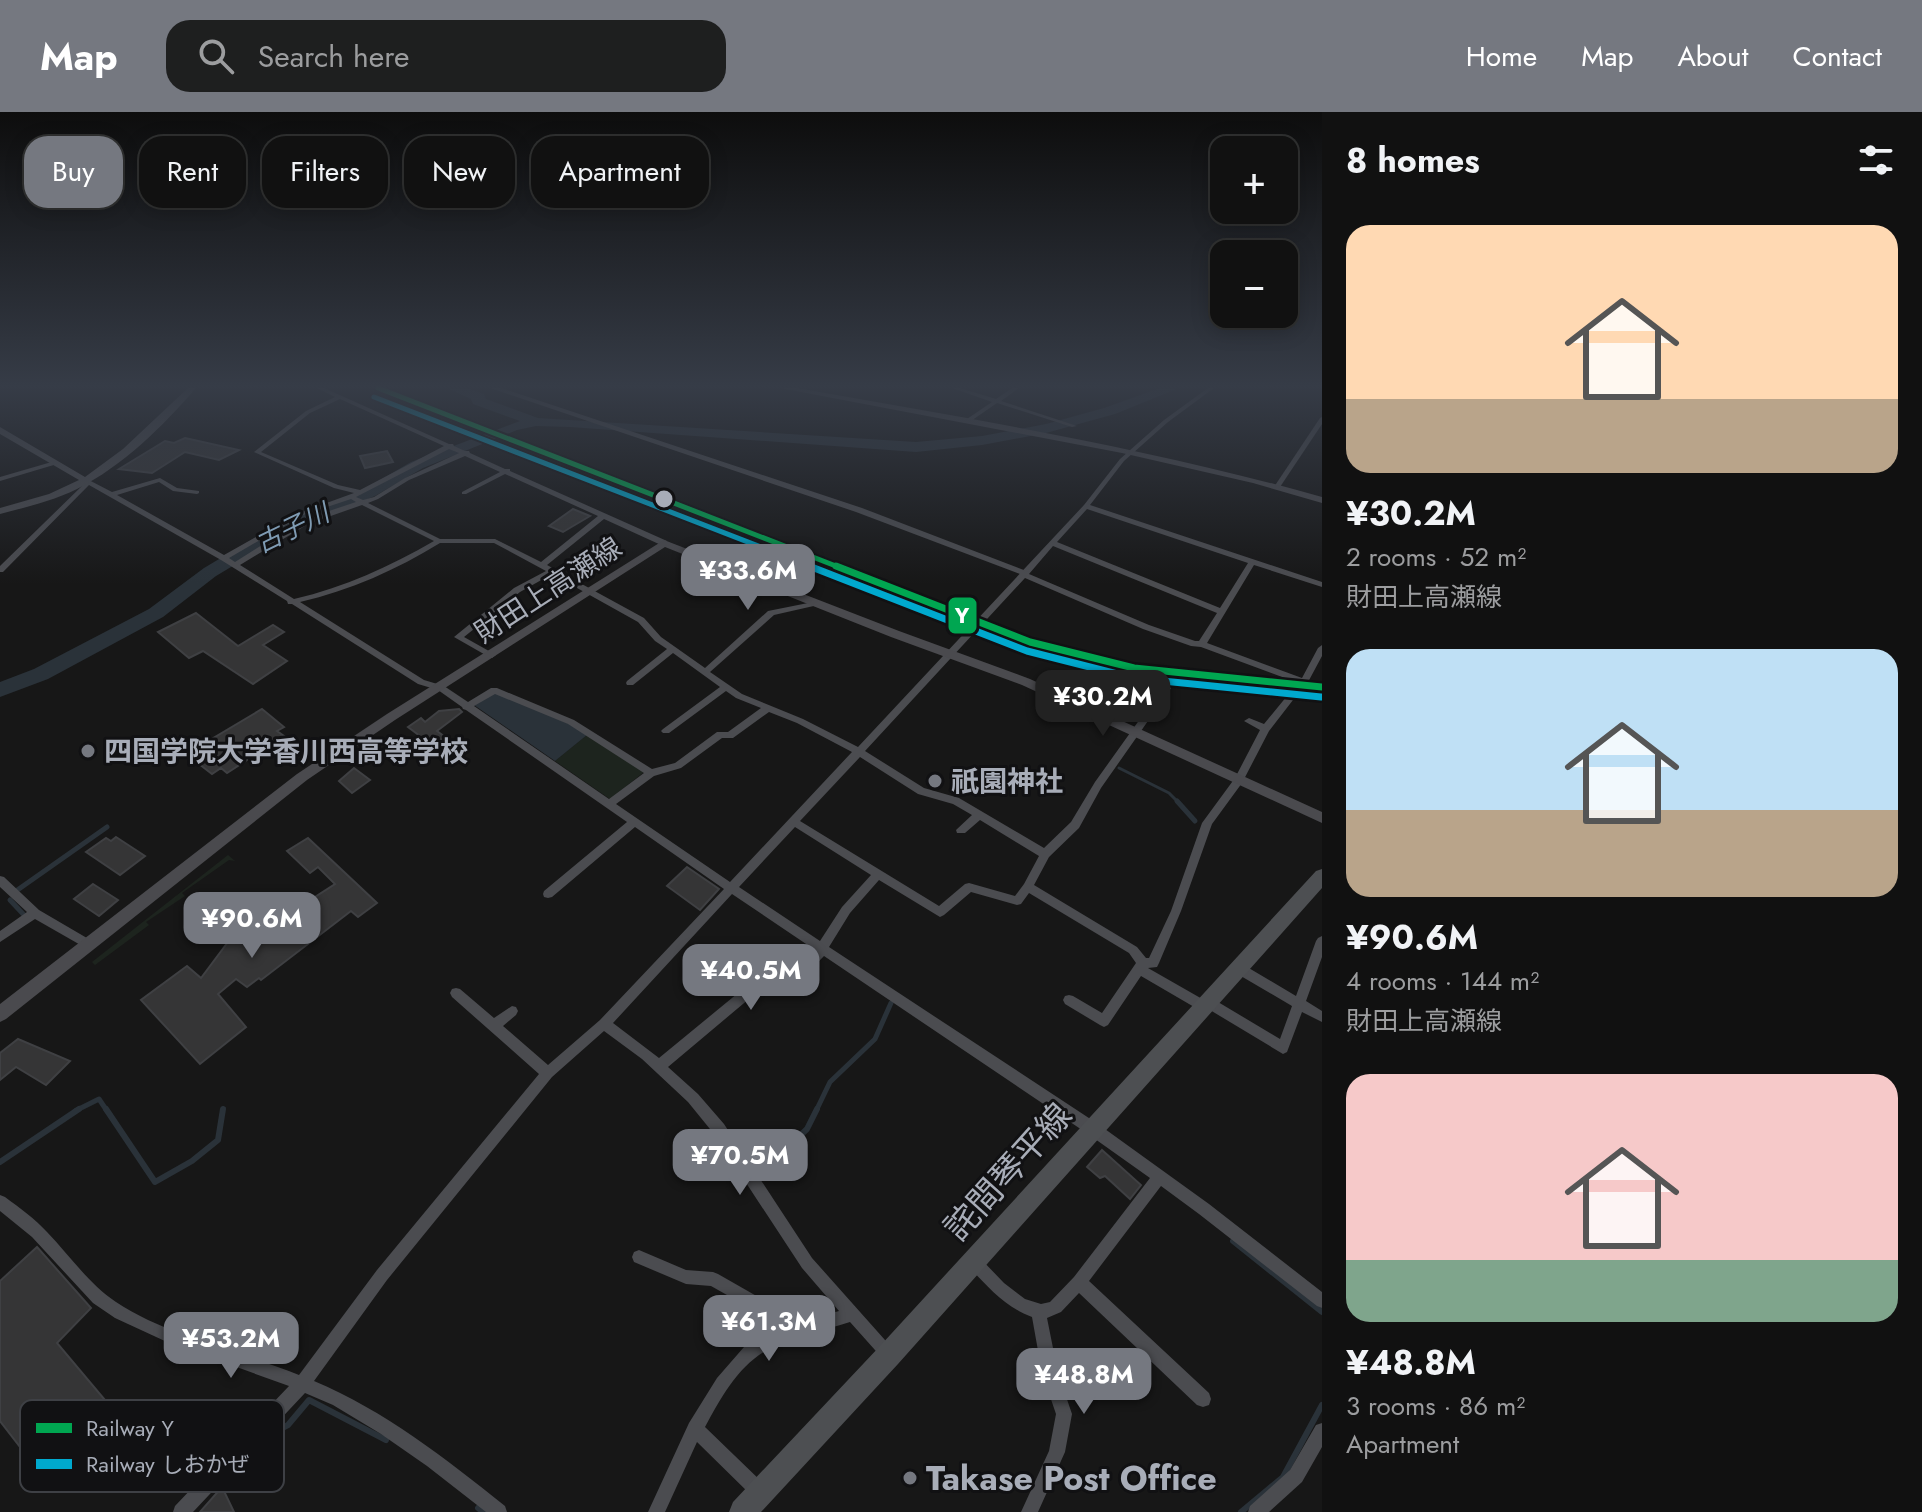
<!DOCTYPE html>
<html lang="en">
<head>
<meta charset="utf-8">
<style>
	body { margin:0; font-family:Jost,"Noto Sans JP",sans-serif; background:#1e1f1f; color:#f1f3f6; height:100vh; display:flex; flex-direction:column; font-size:30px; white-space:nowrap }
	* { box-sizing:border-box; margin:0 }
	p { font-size:26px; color:#9c9d9f }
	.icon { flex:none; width:44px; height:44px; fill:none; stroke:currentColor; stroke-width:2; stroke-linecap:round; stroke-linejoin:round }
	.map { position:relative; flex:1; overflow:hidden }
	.details { display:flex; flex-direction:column; background:#111; width:600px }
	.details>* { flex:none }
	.top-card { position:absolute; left:24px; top:24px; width:760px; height:72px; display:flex; gap:16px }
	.tools { position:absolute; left:1210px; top:24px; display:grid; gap:16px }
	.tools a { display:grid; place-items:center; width:88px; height:88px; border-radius:16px; background:#111; box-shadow:0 4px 20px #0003,0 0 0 2px #303131; font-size:40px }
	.price { position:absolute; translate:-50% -68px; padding:0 18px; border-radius:16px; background:#757880; color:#fff; font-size:26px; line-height:52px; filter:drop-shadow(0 2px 4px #0008) }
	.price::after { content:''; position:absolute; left:50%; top:48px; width:24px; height:18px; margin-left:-12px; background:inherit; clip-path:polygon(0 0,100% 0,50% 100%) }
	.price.active { background:#222; color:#fff }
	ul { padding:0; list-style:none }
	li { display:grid; align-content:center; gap:16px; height:424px; padding:0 24px }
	li span { display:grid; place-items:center; height:248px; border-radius:24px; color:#555 }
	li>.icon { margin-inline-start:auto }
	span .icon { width:144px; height:144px; fill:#fffc; stroke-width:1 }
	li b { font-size:34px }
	h2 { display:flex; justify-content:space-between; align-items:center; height:96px; padding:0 24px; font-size:34px }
	.tag { padding:0 28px; border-radius:24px; background:#111; box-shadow:0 4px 20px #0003,0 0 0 2px #303131; font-size:28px; line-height:72px }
	.tag.active { background:#757880; color:#fff }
	header { display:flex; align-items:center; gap:48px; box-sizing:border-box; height:112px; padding:0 40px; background:#757880; color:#fff }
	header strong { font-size:38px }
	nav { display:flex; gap:44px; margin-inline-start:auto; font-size:28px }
	.search { width:560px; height:72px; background:#1e1f1f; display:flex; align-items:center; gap:20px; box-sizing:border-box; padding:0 28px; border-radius:24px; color:#9c9d9f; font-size:30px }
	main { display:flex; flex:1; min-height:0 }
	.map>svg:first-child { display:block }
</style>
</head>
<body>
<header>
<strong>Map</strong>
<div class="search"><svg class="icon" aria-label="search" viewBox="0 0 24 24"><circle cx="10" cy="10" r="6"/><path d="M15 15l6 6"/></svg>Search here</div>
<nav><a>Home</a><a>Map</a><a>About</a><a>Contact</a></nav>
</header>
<main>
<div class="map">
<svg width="1322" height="1400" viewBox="0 0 1322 1400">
	<rect width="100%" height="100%" fill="#171717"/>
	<g fill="#1d241e">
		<path d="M587,623L644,660L610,687L555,649Z"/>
		<path d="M228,743L235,749L229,748L182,781L185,784L146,810L149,813L95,853L92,850Z"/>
	</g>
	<path fill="#2a3239" d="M496,580L569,612L587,623L555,649L474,593Z"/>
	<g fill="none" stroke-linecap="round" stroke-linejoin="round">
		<path stroke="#2a3239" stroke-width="3" d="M1119,656L1169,681L1179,691"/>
		<g stroke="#2a3239" stroke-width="5">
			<path d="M1177,689L1195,709"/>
			<path d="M16,779L107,715"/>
			<path d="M10,788L25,804"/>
			<path d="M75,999L99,987L107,999"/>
			<path d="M816,999L830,970L875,927L891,891"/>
		</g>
		<g stroke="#2a3239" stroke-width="6">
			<path d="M106,997L155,1070L192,1049L218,1028L223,997"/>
			<path d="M0,1050L79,997"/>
			<path d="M761,1061L807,1017L817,997"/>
			<path d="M1233,1129L1322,1200"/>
			<path d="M261,1327L288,1313L309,1288L386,1328"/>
			<path d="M478,1396L483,1400"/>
			<path d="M1241,1400L1283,1365L1322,1293"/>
		</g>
		<path fill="#2a3239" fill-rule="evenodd" d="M447,276H467L484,282L486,287L538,306L916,330L982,324L1046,312L1104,296L1160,276H1179L1115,302L1046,321L982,333L916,340L570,315L536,314L517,318L423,356L375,384L293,418L216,464L163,505L48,567L0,585V570L34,557L149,497L204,456L281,410L363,378L411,350L520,309L473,292L471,287Z"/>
	</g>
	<g fill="#353536" stroke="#3f4043" stroke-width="2">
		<path d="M185,326L239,338L219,348L185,340L152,361L119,357L165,329L174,331Z"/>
		<path d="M387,339L393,350L365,356L360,344Z"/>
		<path d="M573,397L590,404L563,420L549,414Z"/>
		<path d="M196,501L238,534L273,513L284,520L263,533L287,549L253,572L203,539L189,546L158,520Z"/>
		<path d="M262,597L284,615L277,619L284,624L227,661L221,656L212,662L190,645L204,636L200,634Z"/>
		<path d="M459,597L462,600L437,619L445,625L432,633L408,615L421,606L425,610L439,599Z"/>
		<path d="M354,656L370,668L352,681L339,669Z"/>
		<path d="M116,725L145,744L120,763L86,740L106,726L111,729Z"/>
		<path d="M308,726L377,791L358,805L351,799L261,868L259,866L247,875L236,867L218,882L246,915L200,952L141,888L187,854L201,866L231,826L252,811L293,799L335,772L318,755L310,761L287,739Z"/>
		<path d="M687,755L719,777L700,798L667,774Z"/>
		<path d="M93,772L118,788L99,804L74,787Z"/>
		<path d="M18,927L70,949L46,973L16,955L0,968V941Z"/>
		<path d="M1102,1038L1141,1073L1130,1087L1105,1064L1100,1066L1087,1055Z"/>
		<path d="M37,1135L91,1196L57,1231L110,1294L44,1366L0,1309V1169Z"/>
		<path d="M222,1375L234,1400H200Z"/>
	</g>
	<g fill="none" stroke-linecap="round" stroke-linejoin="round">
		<g fill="#4b4c50" fill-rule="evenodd">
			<path d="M317,276H324L449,332H453L454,334L465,339H469L470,341L505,357H510V359L667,429V433H661L604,407L547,453L644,506L661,525L705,556L768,499L818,489V493L774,503L710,560L742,582L803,607L858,635L1084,393L1120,347L1164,308L1208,276H1214L1168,310L1124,349L1090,393L1322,470V475L1254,453L1207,531L1302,566L1318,536L1322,533V544L1307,572H1301L1201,535L1191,534L1143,517L1025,466L865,639L924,676L959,686L1044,736L1071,710L1095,670L1170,565H1176L1177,567L1176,569L1101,676L1079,716L1049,745L1034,773L1137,835L1146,846H1149L1171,799L1202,711L1235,666L1260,618L1244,609L1249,606L1264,612L1287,584H1293L1294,586L1293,588L1269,619L1242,671L1212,712L1181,799L1159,851L1157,855L1148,856L1204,888L1209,886L1213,887L1280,927L1292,894L1234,860L1232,856L1234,852L1238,851L1242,852L1296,884L1316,829L1318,826L1322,824V845L1306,889L1322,899V910L1302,900L1287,940L1283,942L1210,898L1205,900L1201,899L1141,864L1108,913L1104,915L1100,913L1065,892L1063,888L1065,884L1069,883L1073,884L1102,901L1136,851L1129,841L1029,781L1021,792L1017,793L971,780L944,803L940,805L879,768L850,801L829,835L1098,1012L1209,1092L1322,1180V1196L1317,1194L1199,1102L1161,1074L1089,1169L1209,1281L1211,1287L1209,1293L1203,1295L1197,1293L1079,1181L1061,1200L1047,1206L1058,1261L1072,1302L1065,1340L1038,1400H1021L1049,1339L1056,1302L1042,1261L1032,1205C1005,1195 988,1175 969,1155L967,1150L969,1145L974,1143L979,1145L1004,1171L1025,1187L1041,1192L1050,1190L1074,1165L1150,1066L1088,1022L824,844L791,878L756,881L668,955L698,982L724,1012L812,1146L893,1237L896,1242L893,1247L888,1250L883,1247L850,1210C822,1219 792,1224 767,1238C738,1254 720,1287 705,1315L766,1374L768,1380L766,1386L760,1388L754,1386L697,1330L665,1400H648L689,1311L717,1266L744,1235L754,1229L775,1218L750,1196L711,1174L686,1172L634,1150L632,1145L634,1140L639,1138L686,1158L713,1160L718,1162L760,1186L792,1212L839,1199L802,1156L714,1022L688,990L642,947L604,919L552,965L387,1168L314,1269C385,1299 445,1346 505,1394L507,1400H486L427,1354L381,1322L333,1293L305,1281L193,1400H173L175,1394L289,1274L167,1230L115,1206L93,1191L32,1125L0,1099V1083L5,1085C20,1096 35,1107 47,1120C70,1144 89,1172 116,1190C167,1224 242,1240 299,1263L377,1158L539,962L452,885L450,881L452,877L456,876L460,877L494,906L512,894L516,895L518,899L516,903L503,914L548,953L600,908L724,777L635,715L552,785L548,786L544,785L543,782L544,779L627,710L466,598L463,597L462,595L438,578L418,572L292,492H288L287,489L221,448L89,373L3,460H0V454L85,371L80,367L83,365L112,380L160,366L177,376L199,379V381L197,382L173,379L159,370L117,383L224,443L299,401L354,381L334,376L254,340L306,299L335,285ZM340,287L444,334L360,378L338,373L261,340L310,301ZM449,337L459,341L405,366L374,385L363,388L356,385ZM465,344L500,360L462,380V382H466L505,362L598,404L541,450L495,427H440L368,391L378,387L409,368ZM351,387L356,390L302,408L235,450L229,446L303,403ZM362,393L434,429C389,455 345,475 294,487L240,453L308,412ZM1087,397L1248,451L1220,496L1057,430ZM440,431H494L546,459L514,476L454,525L489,545L492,546L496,543L464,525L520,480L552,462L638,510L655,529L667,537L627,569L626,571L627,573H633L673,541L720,575L663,617L661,619L663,621H669L726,579L736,586L761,596L728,620H717L675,651L652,657L574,608L497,576H491L468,590L444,574L424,568L300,490C351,478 396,458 440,431ZM1053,434L1217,501L1199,529H1195L1149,513L1029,462ZM495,582L568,612L644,661L609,687L474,594ZM769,600L797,611L852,640L730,770L616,692L654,664L681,656L722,626H733ZM860,645L918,682L953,692L972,703L956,718L957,721H965L980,708L1039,744L1024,772L1015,784L969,771L965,772L939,794L800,709ZM795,715L871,763L842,795L820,829L739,775ZM732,782L815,838L784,869L749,872L659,946L613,911Z"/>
			<path d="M952,276H960L996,287L1012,276H1019L1001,289L1077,314L1072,315L997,291L968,311H964V309L992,290Z"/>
			<path d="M1322,305V312L1280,375L1275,376L1274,375L1320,306Z"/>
			<path d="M55,349L58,351L57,352L0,369V365Z"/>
			<path d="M0,764L4,765L39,798L92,829L94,832L92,835L88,837L84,835L35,807L0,830V819L27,800L0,775Z"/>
			<path d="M1322,1311V1335L1302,1370L1269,1400H1248L1250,1394L1290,1358L1316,1313Z"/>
		</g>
		<g fill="#4b4c50" fill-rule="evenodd">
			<path d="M188,276H196C163,314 123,354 77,377C53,389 26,395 0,402V396L49,382L79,368L0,322V315L85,365L123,337Z"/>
			<path d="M490,276H501L862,396L1029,460L1028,462H1020L856,400Z"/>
		</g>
		<g fill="#4a4a4e" fill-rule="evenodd">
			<path d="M780,276H797C973,307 1149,336 1322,385V391L1253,371L1122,341Z"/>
			<path d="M664,428L899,519L1030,567L1322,700V711L1022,573L891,525L665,435L395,608L307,668L6,907L0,910V892L297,662L387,602Z"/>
		</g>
		<path fill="#4d4f52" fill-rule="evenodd" d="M1322,757V776L898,1252L761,1400H729L733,1390L880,1234L1316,759Z"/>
		<defs>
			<path id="rail-1-far1" d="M378,276L841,456"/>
			<path id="rail-1" d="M836,454L1030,530L1134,556L1322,575"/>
			<path id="rail-2-far1" d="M374,285L815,456"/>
			<path id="rail-2" d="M809,454L1027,539L1133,566L1321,585"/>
		</defs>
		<use href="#rail-1-far1" stroke="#111113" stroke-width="9"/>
		<use href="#rail-1" stroke="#111113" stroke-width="12"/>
		<use href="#rail-2-far1" stroke="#111113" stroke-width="9"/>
		<use href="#rail-2" stroke="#111113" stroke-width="12"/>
		<use href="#rail-1-far1" stroke="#00a651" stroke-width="5"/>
		<use href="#rail-1" stroke="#00a651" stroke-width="7"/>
		<use href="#rail-2-far1" stroke="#00a9ce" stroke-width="5"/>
		<use href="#rail-2" stroke="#00a9ce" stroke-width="7"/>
	</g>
	<linearGradient id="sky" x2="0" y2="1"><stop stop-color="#0d0d0d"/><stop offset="0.58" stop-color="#363c47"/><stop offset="1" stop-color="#363c47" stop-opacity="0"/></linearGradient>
	<rect width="1322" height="472" fill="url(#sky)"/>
	<circle fill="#a8adb8" stroke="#111113" stroke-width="3" cx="664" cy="387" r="10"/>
	<g fill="#757880" stroke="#111113" stroke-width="3">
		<circle cx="88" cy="639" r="8"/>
		<circle cx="935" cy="669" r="8"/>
		<circle cx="910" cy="1366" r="8"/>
	</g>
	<g text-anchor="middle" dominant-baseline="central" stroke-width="6" stroke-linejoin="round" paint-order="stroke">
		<g font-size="26" font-style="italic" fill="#7f9bb3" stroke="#111113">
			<text transform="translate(292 416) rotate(-26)">古子川</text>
		</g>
		<g font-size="28" fill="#a8adb8" stroke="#111113">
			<text transform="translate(548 478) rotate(-33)">財田上高瀬線</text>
		</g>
		<g font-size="28" font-weight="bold" fill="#a8adb8" stroke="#111113" text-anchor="start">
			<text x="104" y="639">四国学院大学香川西高等学校</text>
			<text x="951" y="669">祇園神社</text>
		</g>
		<g font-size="34" fill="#a8adb8" stroke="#111113">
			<text transform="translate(1008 1060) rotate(-48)">詫間琴平線</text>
		</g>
		<g font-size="34" font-weight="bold" fill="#a8adb8" stroke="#111113" text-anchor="start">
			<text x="926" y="1366">Takase Post Office</text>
		</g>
	</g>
	<rect x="20" y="1288" width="264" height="92" rx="12" fill="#111113" stroke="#3e4045" stroke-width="2"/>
	<rect x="36" y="1311" width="36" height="10" fill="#00a651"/>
	<rect x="36" y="1347" width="36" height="10" fill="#00a9ce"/>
	<g font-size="22" fill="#a8adb8">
		<text x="86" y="1324">Railway Y</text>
		<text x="86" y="1360">Railway しおかぜ</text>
	</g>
	<rect stroke="#111113" stroke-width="3" x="947" y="484" width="31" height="39" rx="8" fill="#00a651"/>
	<g font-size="22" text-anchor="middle" font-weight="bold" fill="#fff">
		<text x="962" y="511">Y</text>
	</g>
</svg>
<div class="tools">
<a>+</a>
<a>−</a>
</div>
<b class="price" style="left:748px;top:500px">¥33.6M</b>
<b class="price active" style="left:1103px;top:626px">¥30.2M</b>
<b class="price" style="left:252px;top:848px">¥90.6M</b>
<b class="price" style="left:751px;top:900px">¥40.5M</b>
<b class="price" style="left:740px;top:1085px">¥70.5M</b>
<b class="price" style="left:769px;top:1251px">¥61.3M</b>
<b class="price" style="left:231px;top:1268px">¥53.2M</b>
<b class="price" style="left:1084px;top:1304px">¥48.8M</b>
<div class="top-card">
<a class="tag active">Buy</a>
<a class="tag">Rent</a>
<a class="tag">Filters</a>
<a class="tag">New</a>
<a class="tag">Apartment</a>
</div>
</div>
<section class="details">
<h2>8 homes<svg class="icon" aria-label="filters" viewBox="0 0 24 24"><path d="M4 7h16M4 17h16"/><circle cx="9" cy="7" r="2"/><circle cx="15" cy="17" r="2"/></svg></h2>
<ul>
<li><span style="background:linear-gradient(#ffd9b3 70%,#b9a48a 0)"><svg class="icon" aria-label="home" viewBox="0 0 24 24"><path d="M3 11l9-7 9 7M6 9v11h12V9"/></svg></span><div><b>¥30.2M</b><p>2 rooms · 52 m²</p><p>財田上高瀬線</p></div></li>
<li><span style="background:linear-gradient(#bfe0f5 65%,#b9a48a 0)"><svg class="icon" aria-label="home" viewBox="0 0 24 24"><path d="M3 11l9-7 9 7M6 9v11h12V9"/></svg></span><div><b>¥90.6M</b><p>4 rooms · 144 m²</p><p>財田上高瀬線</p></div></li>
<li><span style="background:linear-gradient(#f6c9c9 75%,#7fa58c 0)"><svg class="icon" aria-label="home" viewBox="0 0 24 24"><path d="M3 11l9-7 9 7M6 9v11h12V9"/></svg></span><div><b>¥48.8M</b><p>3 rooms · 86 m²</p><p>Apartment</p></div></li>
</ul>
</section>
</main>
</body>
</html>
